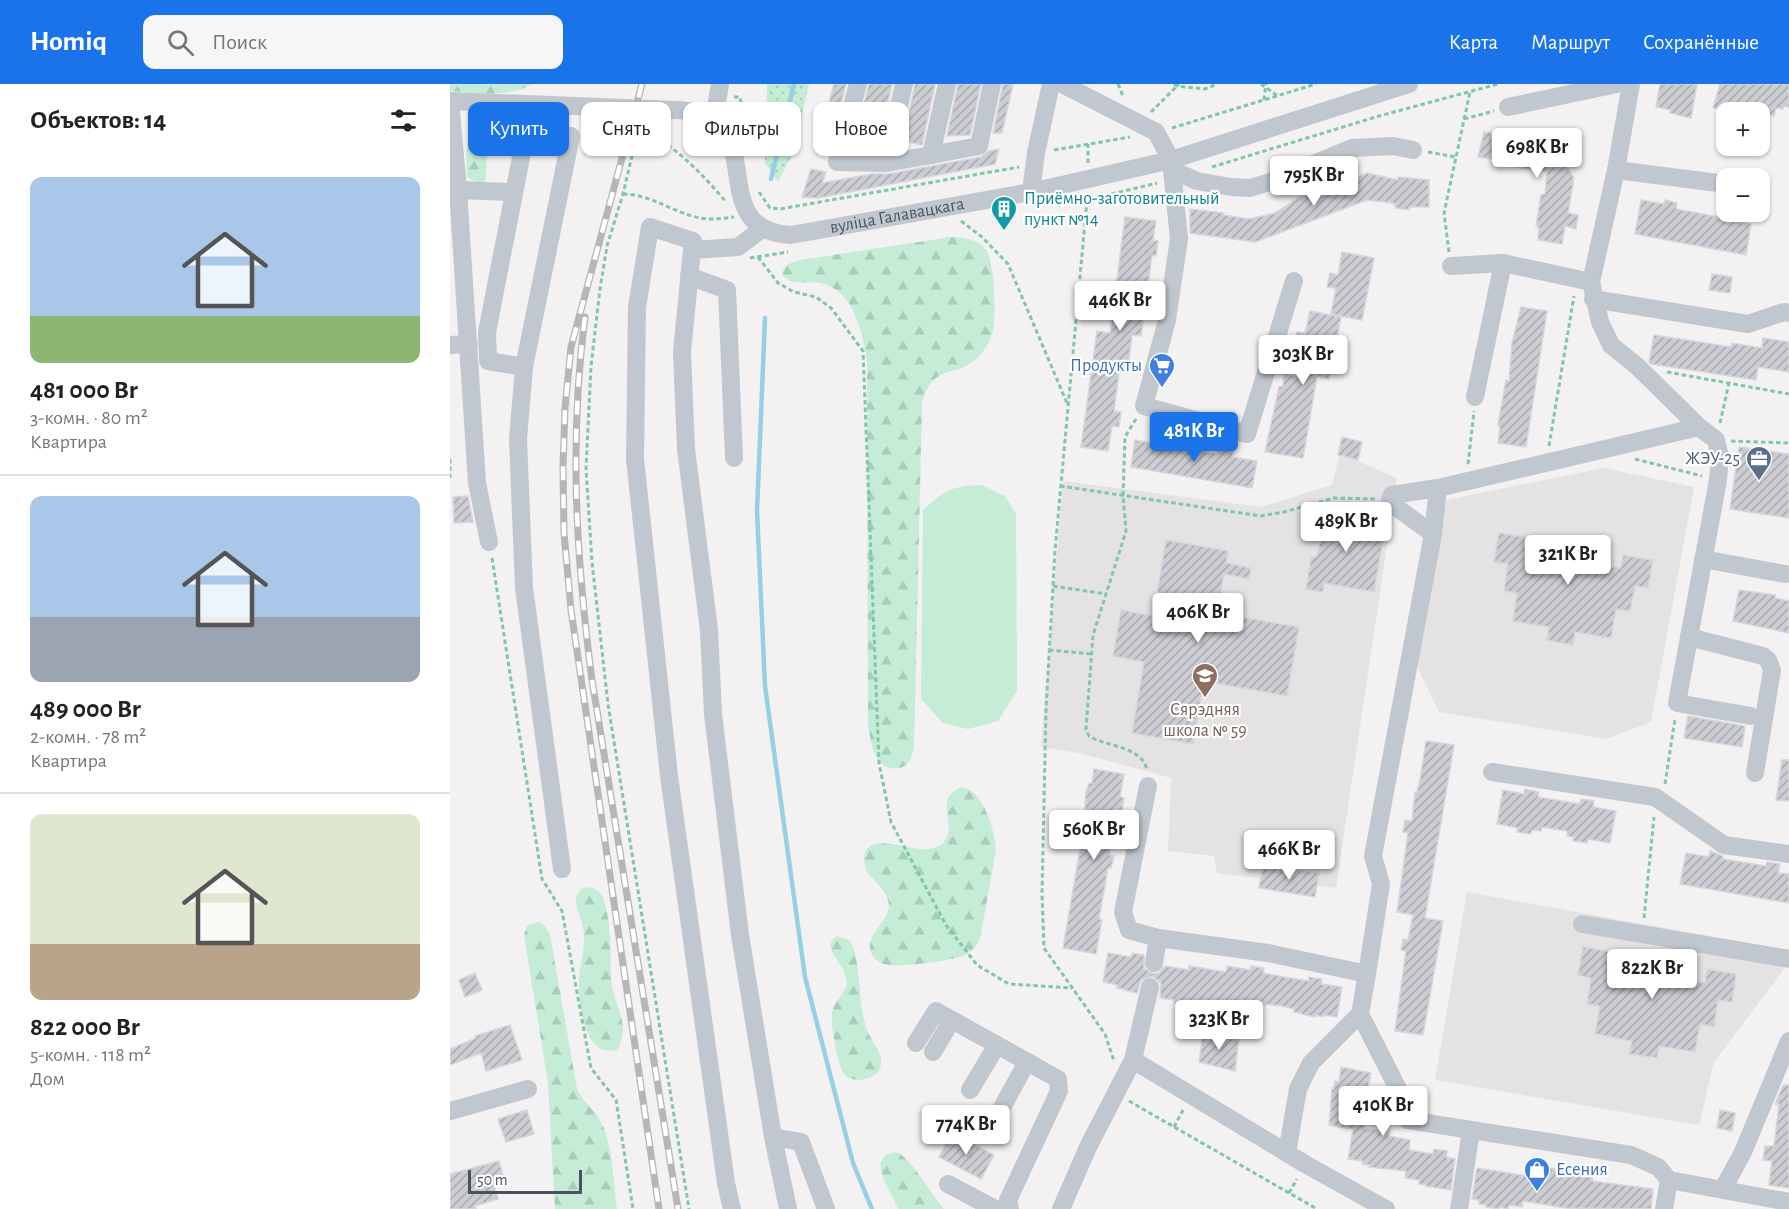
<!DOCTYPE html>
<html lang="ru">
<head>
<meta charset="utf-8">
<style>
	body { margin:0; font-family:"Alegreya Sans",sans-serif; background:#f6f6f6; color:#222; height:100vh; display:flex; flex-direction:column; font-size:22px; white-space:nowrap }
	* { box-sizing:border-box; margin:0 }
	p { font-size:20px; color:#767676 }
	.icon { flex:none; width:33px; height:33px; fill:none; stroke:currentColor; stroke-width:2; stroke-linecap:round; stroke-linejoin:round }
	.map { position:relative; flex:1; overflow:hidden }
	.panel { display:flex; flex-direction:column; background:#fff; width:450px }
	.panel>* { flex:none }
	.guide { position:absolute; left:18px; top:18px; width:570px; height:54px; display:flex; gap:12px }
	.tools { position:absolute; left:1266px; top:18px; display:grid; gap:12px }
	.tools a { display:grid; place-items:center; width:54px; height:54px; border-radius:12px; background:#fff; box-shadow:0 2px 4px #0004; font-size:30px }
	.scale { position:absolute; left:18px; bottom:15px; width:114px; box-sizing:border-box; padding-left:6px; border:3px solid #4a535d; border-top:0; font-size:16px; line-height:21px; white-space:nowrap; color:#4a535d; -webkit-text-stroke:4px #fff; paint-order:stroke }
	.price { position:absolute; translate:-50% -51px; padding:0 14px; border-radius:6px; background:#fff; color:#222; font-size:20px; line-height:39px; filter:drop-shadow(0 2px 3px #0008) }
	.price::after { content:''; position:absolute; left:50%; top:36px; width:18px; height:14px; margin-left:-9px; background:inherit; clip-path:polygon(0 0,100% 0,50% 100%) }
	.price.selected { background:#1a73e8; color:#fff }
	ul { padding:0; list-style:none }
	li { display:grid; align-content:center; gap:12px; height:318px; padding:0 30px }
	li+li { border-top:2px solid #e0e0e0 }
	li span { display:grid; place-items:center; height:186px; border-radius:12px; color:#555 }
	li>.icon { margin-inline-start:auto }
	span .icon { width:108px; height:108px; fill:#fffc; stroke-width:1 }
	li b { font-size:26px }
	h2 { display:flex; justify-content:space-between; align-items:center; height:72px; padding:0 30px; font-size:26px }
	.tag { padding:0 21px; border-radius:12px; background:#fff; box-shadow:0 2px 4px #0004; font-size:21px; line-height:54px }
	.tag.selected { background:#1a73e8; color:#fff }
	header { display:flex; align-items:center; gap:36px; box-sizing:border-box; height:84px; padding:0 30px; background:#1a73e8; color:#fff }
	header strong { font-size:28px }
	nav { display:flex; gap:33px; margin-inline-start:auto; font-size:21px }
	.search { width:420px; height:54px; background:#f6f6f6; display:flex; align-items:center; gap:15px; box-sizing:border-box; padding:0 21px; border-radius:12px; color:#767676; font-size:22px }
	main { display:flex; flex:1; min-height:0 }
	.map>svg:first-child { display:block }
</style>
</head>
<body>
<header>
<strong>Homiq</strong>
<div class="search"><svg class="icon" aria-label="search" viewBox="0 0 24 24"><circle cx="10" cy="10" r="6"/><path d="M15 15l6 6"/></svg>Поиск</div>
<nav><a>Карта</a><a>Маршрут</a><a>Сохранённые</a></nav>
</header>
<main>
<section class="panel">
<h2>Объектов: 14<svg class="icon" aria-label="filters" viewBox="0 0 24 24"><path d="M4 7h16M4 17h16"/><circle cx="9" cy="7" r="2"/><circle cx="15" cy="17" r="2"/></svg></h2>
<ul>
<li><span style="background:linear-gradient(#a9c7e8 75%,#8fb573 0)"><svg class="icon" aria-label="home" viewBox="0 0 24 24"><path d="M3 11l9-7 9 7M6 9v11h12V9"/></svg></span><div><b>481 000 Br</b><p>3-комн. · 80 m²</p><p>Квартира</p></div></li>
<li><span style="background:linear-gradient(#a9c7e8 65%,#9aa5b1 0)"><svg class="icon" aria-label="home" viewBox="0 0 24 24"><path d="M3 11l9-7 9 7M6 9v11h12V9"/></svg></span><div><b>489 000 Br</b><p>2-комн. · 78 m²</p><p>Квартира</p></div></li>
<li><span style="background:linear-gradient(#dfe7d0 70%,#b9a48a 0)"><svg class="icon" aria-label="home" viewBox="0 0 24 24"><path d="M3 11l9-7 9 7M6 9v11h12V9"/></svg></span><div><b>822 000 Br</b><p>5-комн. · 118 m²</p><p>Дом</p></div></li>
</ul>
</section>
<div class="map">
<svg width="1339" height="1125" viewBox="0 0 1339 1125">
	<defs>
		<pattern id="grass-dots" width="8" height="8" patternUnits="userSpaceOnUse" patternTransform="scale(1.5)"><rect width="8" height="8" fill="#c4ecd6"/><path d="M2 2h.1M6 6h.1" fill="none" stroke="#aaccba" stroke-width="1.8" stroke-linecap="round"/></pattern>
		<pattern id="forest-firs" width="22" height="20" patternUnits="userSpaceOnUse" patternTransform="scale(1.5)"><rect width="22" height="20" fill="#c4ecd6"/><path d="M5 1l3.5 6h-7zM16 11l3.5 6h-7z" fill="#aaccba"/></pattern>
		<pattern id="building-hatch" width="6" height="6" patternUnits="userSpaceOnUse" patternTransform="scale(1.5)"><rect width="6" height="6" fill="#cbcdd3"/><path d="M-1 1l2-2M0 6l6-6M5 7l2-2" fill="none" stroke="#a7a9ae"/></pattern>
	</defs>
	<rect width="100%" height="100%" fill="#f3f1f1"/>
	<g fill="#e4e2e2">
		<path d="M889,373L905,376L947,394L886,804L767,789L764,772L718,767L721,694L629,669L591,663L613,397L811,423L882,401Z"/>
		<path d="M1154,384L1244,403L1201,638L1156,655L989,628L967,582L996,416Z"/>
		<path d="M1017,808L1336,866L1334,885L1264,978L1249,1041L985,996Z"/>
	</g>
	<path fill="url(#grass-dots)" d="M317,0H359L344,67L328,98L315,79Z"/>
	<g fill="url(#forest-firs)">
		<path d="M0,0H83C59,14 27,9 0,7Z"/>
		<path d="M40,32L35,103L17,93L16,69L23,38Z"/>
		<path d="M501,153C513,153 526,155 535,165C545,176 546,231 543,247C541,256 536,264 530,271C508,296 484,276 472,319L464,663C463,669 461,676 456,681C447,688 432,684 427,674C421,664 420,651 418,641L417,276C412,247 404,207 371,199C357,196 341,204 332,190C335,179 341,179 351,176Z"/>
		<path d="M512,703C533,706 545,746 546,766L530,855C526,862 523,867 515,871C502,877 452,883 438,881C432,880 426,877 423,872C411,854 438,839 439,822C439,802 413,794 414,775C417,738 476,781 494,758C509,741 482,713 512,703Z"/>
		<path d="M139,803C146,805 150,807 153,814C163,841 159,874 162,902C164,916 172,929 173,943C173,951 171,958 168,965C135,978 128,918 129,896C130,880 135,865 134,849C133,837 125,825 126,813L131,805Z"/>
		<path d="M88,838L93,840L100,850L127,1005C133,1019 146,1026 152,1040C162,1059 164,1102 167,1125H105L98,999L74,851L77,842Z"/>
		<path d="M387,852L399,856L404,865C411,891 408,920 417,946C421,957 432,968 431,979C430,995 406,1001 395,991C388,983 380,940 382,929C384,918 393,911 397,901C396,881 385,879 380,862L382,856Z"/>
		<path d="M446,1068C462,1074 480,1110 494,1125H448L433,1094L430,1080L435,1071Z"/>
	</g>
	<path fill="#c4ecd6" d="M532,401L555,412L566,430L567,607L548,637L518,645L493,639L471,615L473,426C495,406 502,402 532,401Z"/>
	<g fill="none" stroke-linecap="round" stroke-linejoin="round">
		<g stroke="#96d0e5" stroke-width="4.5">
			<path d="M321,95L344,0"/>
			<path d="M315,234L307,427L315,602L355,893L403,1079L422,1125"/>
		</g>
	</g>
	<g fill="url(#building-hatch)" stroke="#d6d7dc" stroke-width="1.5">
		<path d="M384,0H396L382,54L370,51Z"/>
		<path d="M419,0H442L427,68L403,63Z"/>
		<path d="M465,0H485L472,61L453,57Z"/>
		<path d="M508,0H531L520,51L497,52Z"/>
		<path d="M553,0H563L552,49H543Z"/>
		<path d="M1210,0H1247L1241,34L1220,29L1221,26L1206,23Z"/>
		<path d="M1270,0H1339V23L1334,22L1333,25L1326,24L1324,32L1310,28H1291L1263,24Z"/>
		<path d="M1059,45L1070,47L1069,54L1099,58L1100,62L1098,77L1110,71L1124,94L1118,129L1128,131L1126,145L1115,142L1112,160L1088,156L1089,144L1086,142L1091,111L1095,110L1097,88L1042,79L1043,75L1028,73L1034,48L1058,51Z"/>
		<path d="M549,65L545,80L368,114L352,113L361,85L376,88L372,99L421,90H438L531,73L539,67Z"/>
		<path d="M917,89L948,96V93L979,96V123H959V126L946,124L943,119L917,116L805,158L740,149V125L774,129L773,131L799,135L825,129L850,113L871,106L869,101L880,97L883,103Z"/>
		<path d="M1191,116L1214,120L1215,116L1227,119L1226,125L1269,133L1270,127L1283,130L1281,136L1301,140L1296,171L1185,150Z"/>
		<path d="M675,133L706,137L703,156L708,157L706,172L702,171L696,217H699L697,233L694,232L691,252L682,251L678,283L670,282L664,327L671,328L669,343L662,342L658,367L631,363L647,247L660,249Z"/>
		<path d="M892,168L924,174L912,236L881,230L886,204L877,203L880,189L888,191Z"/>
		<path d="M1262,190L1282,193L1280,209L1259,206Z"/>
		<path d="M1071,223L1097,227L1076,363L1048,359L1050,343L1048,342L1050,329L1056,296L1059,297L1062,259Z"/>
		<path d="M860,227L891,233L879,295L867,292L853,374L815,368L829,303L833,302L834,290L847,292L853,263L844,261L847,248L855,249Z"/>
		<path d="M1204,251L1281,263L1282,259L1312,264L1313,254L1339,258V288L1308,283L1306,296L1201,280L1199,278Z"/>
		<path d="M709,352L723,355L722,362L767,370L769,363L784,366L782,373L807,377L802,404L681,383L685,356L707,360Z"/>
		<path d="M892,353L912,358L908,376L888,371Z"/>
		<path d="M1289,363L1339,370V434L1280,425Z"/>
		<path d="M18,412L23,438L4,439L3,413Z"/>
		<path d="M869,427L936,439L924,508L874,499L873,508L856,505L861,474L867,472L871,453L865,450Z"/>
		<path d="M1049,449L1150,465L1147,481L1171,484L1173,471L1203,476L1198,504L1185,502L1180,527L1166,525L1161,554L1125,548L1123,561L1097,556L1099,543L1063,537L1067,509L1054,507L1058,480L1044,478Z"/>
		<path d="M716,456L778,467L776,479L801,484L799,495L774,490L767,529L849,543L837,612L754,597L743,660L682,649L694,578L663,572L671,526L703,532Z"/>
		<path d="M1289,506L1325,511V514L1339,517V549L1283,537Z"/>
		<path d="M1238,632L1295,642L1292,663L1234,654Z"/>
		<path d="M976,657L1004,661L975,834L993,837L973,951L945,947L956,867L951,866L953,855L958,856L963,831L947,828L958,749L953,748L955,736L962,737L965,708H967L970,696Z"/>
		<path d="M1332,676H1339V717L1326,716Z"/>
		<path d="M644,685L674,690L670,713L674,714L672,727L667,726L659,771L664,772L661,784H658L649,835L652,836L646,870L613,864L634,742L636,706H637L639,699H642Z"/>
		<path d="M1075,705L1089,708L1088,713L1130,720L1131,715L1144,717L1143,723L1166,727L1160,759L1138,755L1137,759L1123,757L1124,753L1117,752V747L1092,743L1091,747L1082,746L1081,750L1067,748L1068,744L1047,740L1053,706L1074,710Z"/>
		<path d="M1260,767L1273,772V775L1316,782L1317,778L1330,780L1328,789L1339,790V819L1230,800L1236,769L1259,773Z"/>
		<path d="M813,780L869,789L865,813L809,804Z"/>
		<path d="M1133,863L1233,880L1231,895L1255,899L1257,885L1286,890L1282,918L1268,916L1264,943L1250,940L1245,968L1209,962L1207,974L1179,970L1182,957L1145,950L1150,922L1137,920L1141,894L1128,891Z"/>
		<path d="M658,869L681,873L682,869L694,871V884L703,890L709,889L715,882L739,886V882L776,888L777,882L801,886V882L814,884L813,889L834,893L859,897V893L872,895L871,900L892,903L887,933L874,931L873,933L865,931V933L851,930V929L844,928V925L832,922L816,920L815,922L807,921V922L770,916L769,925L755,923V925L747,923L746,925L731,922L724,919V916L710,914L711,899L702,892L691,896L687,909L674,906V905L667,904V901L653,898Z"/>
		<path d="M25,889L32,906L15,913L9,896Z"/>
		<path d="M60,941L72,976L36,987L31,969L0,981V965L26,954L25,952Z"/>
		<path d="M753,949L789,954L785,987L749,978Z"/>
		<path d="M891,983L921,989L916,1013H920L914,1045L940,1047L939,1052L960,1056L959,1066L983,1070L984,1065L997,1067L996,1073L1005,1075L1001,1106L976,1102V1101L969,1100V1096L955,1094L956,1087L919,1083L920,1081L912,1080L913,1077L898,1075L903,1045L879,1041L882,1004L884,1005L885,997L889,998Z"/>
		<path d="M1333,1001H1339V1104L1319,1101L1322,1077L1313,1076L1315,1062H1324L1329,1020H1325Z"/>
		<path d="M77,1026L84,1050L56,1058L48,1035Z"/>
		<path d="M1270,1026L1285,1029L1282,1047L1267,1044Z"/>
		<path d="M502,1049L544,1071L531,1095L489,1073Z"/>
		<path d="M49,1077L53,1091L42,1095L48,1115L25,1122L26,1125H0V1090Z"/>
		<path d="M1079,1081L1143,1091L1142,1097L1203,1105L1201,1125L1116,1124L1073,1117L1072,1123L1059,1121L1058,1125L1050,1123L1049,1125L1036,1123V1121L1029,1120V1116L1022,1115L1027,1084L1077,1092Z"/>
	</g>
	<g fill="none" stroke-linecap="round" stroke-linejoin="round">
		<g stroke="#7fc7a8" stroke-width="3" stroke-dasharray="4.5 3" stroke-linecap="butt">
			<path d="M668,0L673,12"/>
			<path d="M724,0L727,2L755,5L767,0"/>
			<path d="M811,0L828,12"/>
			<path d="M284,13H290L297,52"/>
			<path d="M814,16L816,0"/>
			<path d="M701,28L729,0"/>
			<path d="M1014,35L1044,27"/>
			<path d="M186,41C222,59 251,88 276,118"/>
			<path d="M189,42L173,110L157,162L150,205L141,282L136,385L142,478L158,620L239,1125"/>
			<path d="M722,44L866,0"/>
			<path d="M604,66L680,53"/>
			<path d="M978,68L1006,73"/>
			<path d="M638,79V60"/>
			<path d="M762,83L929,32L1048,0"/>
			<path d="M309,108L320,124L330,125L569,83"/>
			<path d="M173,110C204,110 229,134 260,135C268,135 276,134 284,133"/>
			<path d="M637,116L605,466L596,625L592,810L594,864L655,950L664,977"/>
			<path d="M610,120L637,116L707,99"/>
			<path d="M511,137L532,153L558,180L617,319"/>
			<path d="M999,168L994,129L1020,8"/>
			<path d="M308,173L328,199L344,208L366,213L381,224L413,267L429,679L441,738L496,841L527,881L559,900L622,904"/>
			<path d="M300,174L338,168"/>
			<path d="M1217,288L1339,310"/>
			<path d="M686,335L675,353L673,411L676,447L643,551L636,645L639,652C657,663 692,662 697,686"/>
			<path d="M1270,339L1279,299"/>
			<path d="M1281,357L1339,359"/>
			<path d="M1099,362L1124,212"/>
			<path d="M0,375V394"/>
			<path d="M1185,375L1252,392"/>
			<path d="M1018,380L1024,327"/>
			<path d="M610,402L811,432L834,428L884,414L926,415"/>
			<path d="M42,474L92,795L112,827L141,984L166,1016L183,1125"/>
			<path d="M603,502L656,510"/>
			<path d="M599,566L642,570"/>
			<path d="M1215,700L1225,635"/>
			<path d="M1194,834L1204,733"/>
			<path d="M679,1017L867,1125"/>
			<path d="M724,1043L733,1026"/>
			<path d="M839,1109L847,1095"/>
		</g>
		<g stroke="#c0c7ce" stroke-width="18">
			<path d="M408,0L387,78L436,79L454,0"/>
			<path d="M497,0L481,71L529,62L542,0"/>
			<path d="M612,0L706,48L721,76L729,155L717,236L694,322L797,350L844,197"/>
			<path d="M1181,0L1166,86L1141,198L1150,238L1161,261L1188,283L1249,343L1266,356L1270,373L1268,396L1227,619L1301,632"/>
			<path id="s1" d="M0,17L226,26C239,27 255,28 266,37C304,65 265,147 341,151L581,108L721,76L959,0"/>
			<path d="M0,17L8,106L27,399L39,458"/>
			<path d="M1058,23L1167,0"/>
			<path d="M264,35L270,0"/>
			<path d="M436,79L481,71"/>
			<path d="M722,86L747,97L781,103L800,104L820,98L902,64L943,62L963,66"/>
			<path d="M1166,86L1276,100"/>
			<path d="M8,106L63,108"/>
			<path d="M581,108L586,69L601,0"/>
			<path d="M312,145L288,163L242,166L232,268L236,365L259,546L263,630L290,851L323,1053L338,1125"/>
			<path d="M242,166L243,157L200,143L187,223L185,375L219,692L276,1099L282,1125"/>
			<path d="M1001,182L1053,179L1141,198"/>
			<path d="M239,192L277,206L284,374"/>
			<path d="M1143,215L1298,240L1334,228L1339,229"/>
			<path d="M0,261L19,260"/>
			<path d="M74,283L38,277L37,248L75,53L121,52L74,283L68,355L74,504L112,785"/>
			<path d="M1025,313L1053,179"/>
			<path d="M983,450L943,421L940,415L942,411L988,404L1249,343"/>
			<path d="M1253,475L1335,490"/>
			<path d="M1239,553L1313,572L1318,576L1322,586L1305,689"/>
			<path d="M1042,688L1205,713L1274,761L1339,770"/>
			<path d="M698,702L673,828L679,846L708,854L704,879"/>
			<path d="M1132,840L1339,875"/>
			<path d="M708,854L818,869L917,890L910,930L948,1005L958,1036L1181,1071L1208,1083L1219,1096L1339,1118"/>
			<path d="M917,890L931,800L923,772L983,450L988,404"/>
			<path d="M466,959L486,927L608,995L609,1007L558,1116L560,1125"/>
			<path d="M483,968L502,936"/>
			<path d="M683,976L855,1080L936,1125"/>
			<path d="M520,1006L547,961"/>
			<path d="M0,1027L78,1005"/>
			<path d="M545,1036L577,978"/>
			<path d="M323,1053L351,1058L376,1125"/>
			<path d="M837,1069L848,1005L861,979L910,930"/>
			<path d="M498,1100L545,1125"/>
			<path d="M1273,1105L1293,1068L1339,957"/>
			<path d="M611,1125L638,1063L683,976L700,903"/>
			<path d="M1009,1125L1021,1047"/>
			<path d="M1214,1125L1219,1096"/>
		</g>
		<defs>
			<g id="rail">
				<path d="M192,0L121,263L115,324L113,383L114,449L121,526L209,1125"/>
				<path d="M135,233C119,357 126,473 142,596L228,1125"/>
			</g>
		</defs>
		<use href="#rail" stroke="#b4b6ba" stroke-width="7"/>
		<use href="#rail" stroke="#fff" stroke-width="4.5" stroke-dasharray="14" stroke-linecap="butt"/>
	</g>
	<defs>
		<symbol id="building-pin" viewBox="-11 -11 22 30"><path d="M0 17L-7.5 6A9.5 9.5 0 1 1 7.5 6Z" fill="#0f9aa8" stroke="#fff"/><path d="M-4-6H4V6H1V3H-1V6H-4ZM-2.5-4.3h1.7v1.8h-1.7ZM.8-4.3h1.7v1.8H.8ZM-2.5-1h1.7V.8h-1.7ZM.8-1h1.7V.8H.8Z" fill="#fff"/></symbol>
		<symbol id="supermarket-pin" viewBox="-11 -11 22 30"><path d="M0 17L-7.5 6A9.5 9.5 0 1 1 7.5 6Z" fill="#3f7fe0" stroke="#fff"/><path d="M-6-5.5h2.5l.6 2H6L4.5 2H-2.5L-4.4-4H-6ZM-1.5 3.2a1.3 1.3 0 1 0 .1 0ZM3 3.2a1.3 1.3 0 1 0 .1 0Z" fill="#fff"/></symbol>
		<symbol id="office-pin" viewBox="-11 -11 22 30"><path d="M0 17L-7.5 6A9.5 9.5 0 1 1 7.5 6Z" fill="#5c6f8a" stroke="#fff"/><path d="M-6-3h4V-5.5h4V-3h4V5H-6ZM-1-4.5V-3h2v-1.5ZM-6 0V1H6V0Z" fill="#fff"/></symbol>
		<symbol id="school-pin" viewBox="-11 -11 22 30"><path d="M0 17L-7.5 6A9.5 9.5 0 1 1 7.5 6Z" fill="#8d6e63" stroke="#fff"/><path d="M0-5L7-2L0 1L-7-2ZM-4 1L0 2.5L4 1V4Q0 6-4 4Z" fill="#fff"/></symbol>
		<symbol id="shop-pin" viewBox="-11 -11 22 30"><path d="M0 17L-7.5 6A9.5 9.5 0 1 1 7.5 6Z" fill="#3f7fe0" stroke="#fff"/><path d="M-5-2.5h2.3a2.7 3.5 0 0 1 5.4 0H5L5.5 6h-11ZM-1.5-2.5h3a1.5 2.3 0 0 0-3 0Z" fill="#fff"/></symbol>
	</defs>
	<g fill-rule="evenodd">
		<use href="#building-pin" x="539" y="110" width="30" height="40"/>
		<use href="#supermarket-pin" x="697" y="267" width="30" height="40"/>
		<use href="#office-pin" x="1294" y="360" width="30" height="40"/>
		<use href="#school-pin" x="740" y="577" width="30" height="40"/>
		<use href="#shop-pin" x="1072" y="1071" width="30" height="40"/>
	</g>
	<g text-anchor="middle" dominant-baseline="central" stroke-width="4.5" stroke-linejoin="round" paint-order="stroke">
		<g font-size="18" fill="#0d838f" stroke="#fff" text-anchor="start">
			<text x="574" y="115">Приёмно-заготовительный<tspan x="574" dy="21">пункт №14</tspan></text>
		</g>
		<g font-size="18" fill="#4a535d" stroke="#fff">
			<text stroke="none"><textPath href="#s1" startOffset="526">вуліца Галавацкага</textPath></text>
		</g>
		<g font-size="18" fill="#366cbe" stroke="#fff" text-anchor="end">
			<text x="692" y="282">Продукты</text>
			<text x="1106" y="1086" text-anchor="start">Есения</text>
		</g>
		<g font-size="18" fill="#4e5e75" stroke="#fff" text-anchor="end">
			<text x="1290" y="375">ЖЭУ-25</text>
		</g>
		<g font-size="18" fill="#785e54" stroke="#fff">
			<text x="755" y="626">Сярэдняя<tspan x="755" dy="21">школа № 59</tspan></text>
		</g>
	</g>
</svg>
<div class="tools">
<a>+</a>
<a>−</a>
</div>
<div class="scale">50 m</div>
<b class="price" style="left:1087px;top:95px">698K Br</b>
<b class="price" style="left:864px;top:123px">795K Br</b>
<b class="price" style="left:670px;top:248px">446K Br</b>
<b class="price" style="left:853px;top:302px">303K Br</b>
<b class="price selected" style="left:744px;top:379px">481K Br</b>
<b class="price" style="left:896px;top:469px">489K Br</b>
<b class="price" style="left:1118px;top:502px">321K Br</b>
<b class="price" style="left:748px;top:560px">406K Br</b>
<b class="price" style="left:644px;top:777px">560K Br</b>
<b class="price" style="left:839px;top:797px">466K Br</b>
<b class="price" style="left:1202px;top:916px">822K Br</b>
<b class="price" style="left:769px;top:967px">323K Br</b>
<b class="price" style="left:933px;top:1053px">410K Br</b>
<b class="price" style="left:516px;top:1072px">774K Br</b>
<div class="guide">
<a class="tag selected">Купить</a>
<a class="tag">Снять</a>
<a class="tag">Фильтры</a>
<a class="tag">Новое</a>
</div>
</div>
</main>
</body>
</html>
